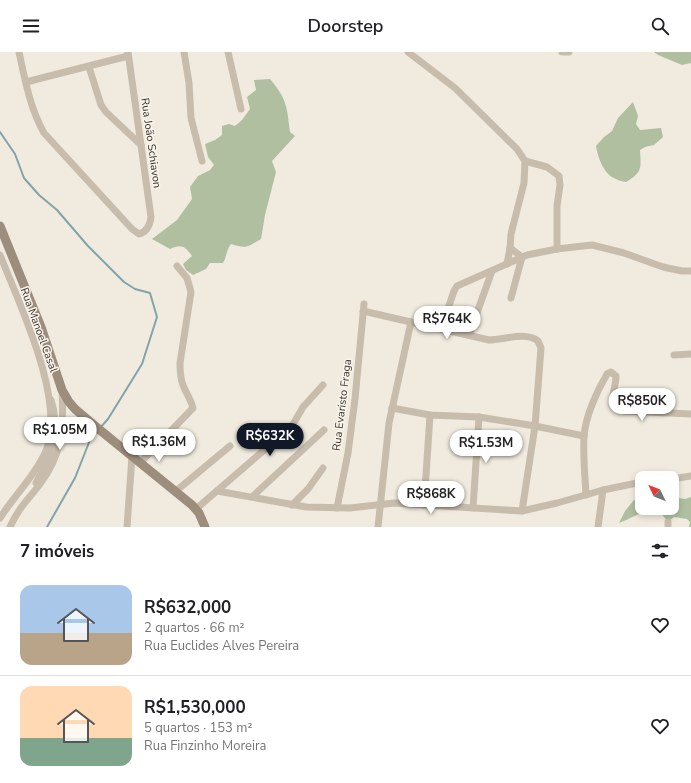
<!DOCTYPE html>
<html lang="pt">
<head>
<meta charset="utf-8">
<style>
	body { margin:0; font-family:"Nunito Sans",sans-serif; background:#f2f2f2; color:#202124; height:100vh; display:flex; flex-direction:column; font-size:15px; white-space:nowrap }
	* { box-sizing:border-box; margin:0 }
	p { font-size:13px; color:#757577 }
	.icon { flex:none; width:22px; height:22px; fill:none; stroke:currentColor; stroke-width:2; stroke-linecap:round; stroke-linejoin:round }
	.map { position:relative; height:475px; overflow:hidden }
	.side { display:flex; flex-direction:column; background:#fff; flex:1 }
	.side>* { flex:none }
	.needle { width:26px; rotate:313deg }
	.fabs { position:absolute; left:635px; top:419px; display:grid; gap:8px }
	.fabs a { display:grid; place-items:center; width:44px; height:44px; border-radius:8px; background:#fff; box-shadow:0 2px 6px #0003; font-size:20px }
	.price { position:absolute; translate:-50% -34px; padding:0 9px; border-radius:14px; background:#fff; color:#222; font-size:13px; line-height:26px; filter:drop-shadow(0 1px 2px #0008) }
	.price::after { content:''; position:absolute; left:50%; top:24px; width:12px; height:9px; margin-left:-6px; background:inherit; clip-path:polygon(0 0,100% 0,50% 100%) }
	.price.current { background:#111827; color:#fff }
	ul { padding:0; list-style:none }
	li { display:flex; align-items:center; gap:12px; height:100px; padding:0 20px }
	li+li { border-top:1px solid #e0e0e0 }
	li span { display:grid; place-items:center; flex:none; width:112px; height:80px; border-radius:12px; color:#555 }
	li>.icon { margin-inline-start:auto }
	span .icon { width:48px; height:48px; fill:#fffc; stroke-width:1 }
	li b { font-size:17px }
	h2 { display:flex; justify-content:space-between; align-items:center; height:48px; padding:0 20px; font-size:17px }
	header { display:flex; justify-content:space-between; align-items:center; height:52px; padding:0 20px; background:#fff; font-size:18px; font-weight:600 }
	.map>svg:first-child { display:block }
</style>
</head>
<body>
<header><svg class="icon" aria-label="menu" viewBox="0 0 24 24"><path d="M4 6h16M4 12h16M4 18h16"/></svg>Doorstep<svg class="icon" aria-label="search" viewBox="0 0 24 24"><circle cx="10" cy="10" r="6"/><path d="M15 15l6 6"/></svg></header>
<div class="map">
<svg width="691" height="475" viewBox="0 0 691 475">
	<rect width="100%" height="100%" fill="#f1ebdf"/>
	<g fill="#b0bfa0">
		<path d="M654,0H691V11L682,13L658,3Z"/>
		<path d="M270,27C287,47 287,55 290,80L295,84L272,109L276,120L265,163L261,187C247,195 247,197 231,192C226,198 227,204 223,211H210L206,217L193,223L186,218L183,212L192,204C185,194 181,192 170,197L152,187L177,168L192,147L190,135L198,124L210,118L214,113L208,105L205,92L215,88L222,83V74L229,72L235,74L242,68L250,57L247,45L256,38L254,28Z"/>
		<path d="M633,50L638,64L636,72L640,78L661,76L663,85L654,93L645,95L640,98C641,116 643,120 626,130C623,129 619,129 616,127C604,123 598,106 596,94L604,85L612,79L618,66Z"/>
		<path d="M672,445L685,447L691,445V475H689L690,470L687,467L674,465L668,470L657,456C641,459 633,466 619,471L625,459L634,448L642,450V456H672Z"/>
	</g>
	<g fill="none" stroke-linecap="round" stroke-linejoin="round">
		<g stroke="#81a4ab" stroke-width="2">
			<path d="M0,80L15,102L24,126L39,143L57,158L88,194L124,230L135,237L150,241L157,265L142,312L108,367L100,376"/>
			<path d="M47,475L75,426L90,388L97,379"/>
		</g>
		<g stroke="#c8bdac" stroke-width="7">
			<path d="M19,0C25,28 30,56 44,81L132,177L139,182C147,180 150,173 151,165L128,0"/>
			<path d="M184,0L189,31L191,66L202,109"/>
			<path d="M228,0L241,57"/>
			<path d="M408,0L455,36L517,97L525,109L524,131L511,182L510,196L507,212"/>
			<path d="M562,0H569"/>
			<path d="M89,15L101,53L106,60L141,93"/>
			<path d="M26,30L128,4"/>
			<path d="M525,109L547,115L559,124L560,133L557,154V197"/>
			<path d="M510,196L522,205L511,246"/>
			<path d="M0,203C19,251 68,352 45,401C34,425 14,444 0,466"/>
			<path d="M363,259L489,288C504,288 525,279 538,289L541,296L535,374L522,459"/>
			<path d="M441,277L454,239L457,234L527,203L557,197L592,193L624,201L663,215L682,219H691"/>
			<path d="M469,283L492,219"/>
			<path d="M674,303L691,302"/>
			<path d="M392,356L430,363L479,365L535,374L584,384"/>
			<path d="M141,410L193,356C191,348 186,341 183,333C180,326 180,318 180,311L191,240L187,226L177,214"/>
			<path d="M672,427L691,424"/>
			<path d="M36,431C50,405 61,377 51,348"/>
			<path d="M176,439L230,394"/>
			<path d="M217,439L306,455L350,456L394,451L522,459L557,451L603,438L642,430"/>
			<path d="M586,443C585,424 583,404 584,385C585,365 597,339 607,322L611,320L616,324C616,339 605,352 624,359L691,362"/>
			<path d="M253,444L324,378"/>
			<path d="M292,453L308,437L323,416"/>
			<path d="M424,453L430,363"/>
			<path d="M337,456L348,401L355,347L364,252"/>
			<path d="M473,456L479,365"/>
			<path d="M196,457L292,374L303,355L323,333"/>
			<path d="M668,470V475"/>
			<path d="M10,475C19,455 28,448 40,432C63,401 64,375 62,338"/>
			<path d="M127,475L132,404"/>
			<path d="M378,475L389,371L411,270"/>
			<path d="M598,475L603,438"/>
		</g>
		<path stroke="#9c8d7d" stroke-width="9" d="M0,174L41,275L62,338L69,350L75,357L95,374L192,453L199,461L205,475"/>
	</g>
	<g text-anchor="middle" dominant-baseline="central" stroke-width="3" stroke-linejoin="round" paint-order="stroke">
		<g font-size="11" fill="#37302a" stroke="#f9f4eb">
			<text transform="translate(151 91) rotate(82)">Rua João Schiavon</text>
			<text transform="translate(39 278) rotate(70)">Rua Manoel Casal</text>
			<text transform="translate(342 353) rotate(-83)">Rua Evaristo Fraga</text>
		</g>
	</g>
</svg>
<div class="fabs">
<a><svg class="needle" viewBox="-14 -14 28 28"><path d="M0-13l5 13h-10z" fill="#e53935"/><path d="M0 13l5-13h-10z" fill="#757577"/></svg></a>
</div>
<b class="price" style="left:447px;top:288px">R$764K</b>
<b class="price" style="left:642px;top:370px">R$850K</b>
<b class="price" style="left:60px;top:399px">R$1.05M</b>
<b class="price current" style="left:270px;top:405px">R$632K</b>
<b class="price" style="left:159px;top:411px">R$1.36M</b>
<b class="price" style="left:486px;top:412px">R$1.53M</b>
<b class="price" style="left:431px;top:463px">R$868K</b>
</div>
<section class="side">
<h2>7 imóveis<svg class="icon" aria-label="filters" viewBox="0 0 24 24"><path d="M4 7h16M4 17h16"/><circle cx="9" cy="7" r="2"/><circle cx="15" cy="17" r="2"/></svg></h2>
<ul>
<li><span style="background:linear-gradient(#a9c7e8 60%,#b9a48a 0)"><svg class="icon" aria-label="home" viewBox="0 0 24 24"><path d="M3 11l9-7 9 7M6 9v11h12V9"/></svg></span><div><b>R$632,000</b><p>2 quartos · 66 m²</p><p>Rua Euclides Alves Pereira</p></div><svg class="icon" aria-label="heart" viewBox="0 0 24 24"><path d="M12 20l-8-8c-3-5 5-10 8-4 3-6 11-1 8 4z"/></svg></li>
<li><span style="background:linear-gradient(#ffd9b3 65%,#7fa58c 0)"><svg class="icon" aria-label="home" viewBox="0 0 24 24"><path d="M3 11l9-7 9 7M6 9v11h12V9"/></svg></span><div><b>R$1,530,000</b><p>5 quartos · 153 m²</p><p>Rua Finzinho Moreira</p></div><svg class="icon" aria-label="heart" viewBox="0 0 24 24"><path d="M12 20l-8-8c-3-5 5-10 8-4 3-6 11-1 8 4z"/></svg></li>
</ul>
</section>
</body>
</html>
